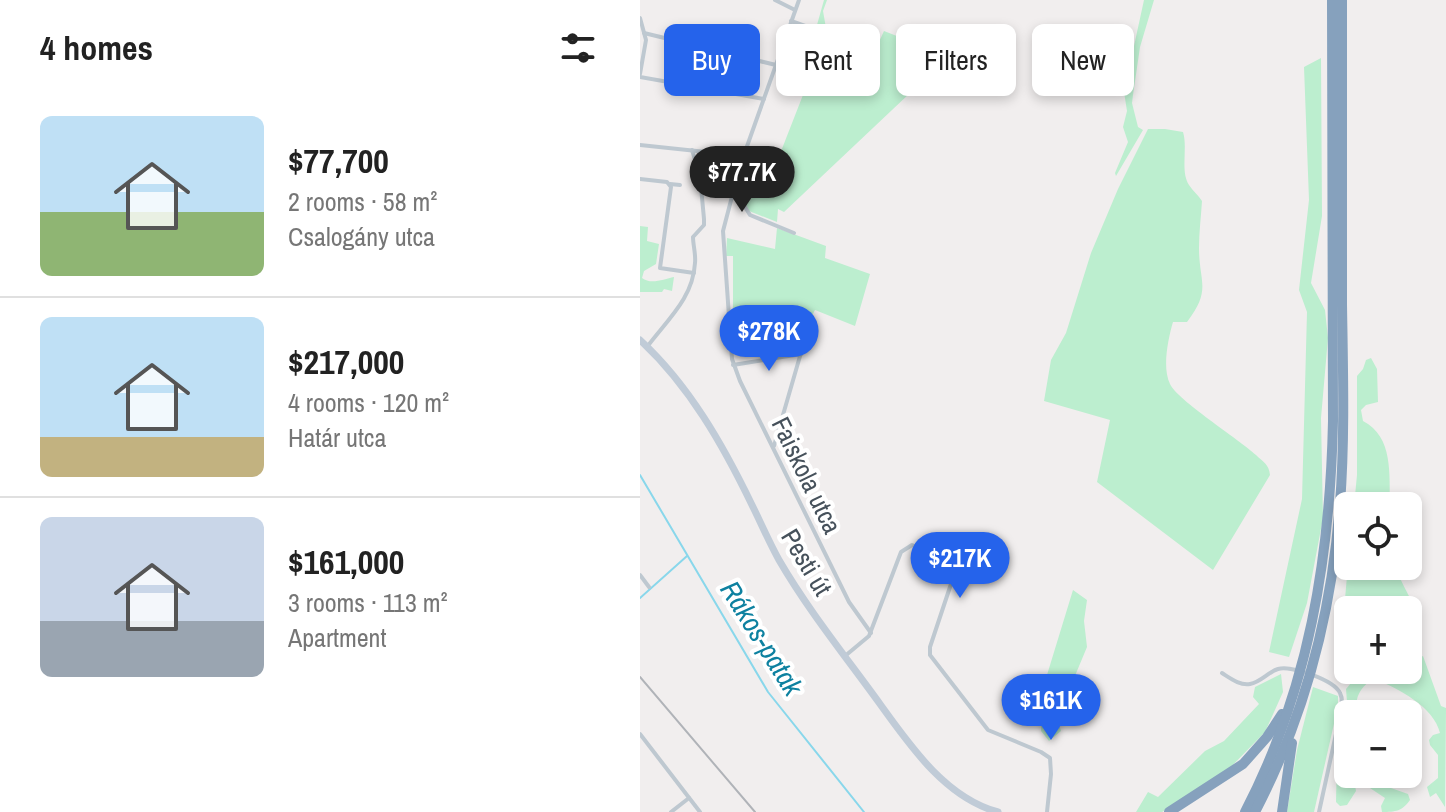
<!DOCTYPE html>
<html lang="en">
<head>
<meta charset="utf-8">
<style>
	body { margin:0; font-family:"Archivo Narrow",sans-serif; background:#f6f6f6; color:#222; height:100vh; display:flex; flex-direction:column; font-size:30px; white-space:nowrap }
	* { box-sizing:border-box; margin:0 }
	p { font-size:26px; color:#767676 }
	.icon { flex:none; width:44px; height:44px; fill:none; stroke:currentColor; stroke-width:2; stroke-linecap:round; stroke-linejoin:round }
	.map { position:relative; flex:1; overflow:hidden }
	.panel { display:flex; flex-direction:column; background:#fff; width:640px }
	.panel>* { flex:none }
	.banner { position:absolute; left:24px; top:24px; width:662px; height:72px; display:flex; gap:16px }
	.fabs { position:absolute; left:694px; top:492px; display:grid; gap:16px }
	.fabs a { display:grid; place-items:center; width:88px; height:88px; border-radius:12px; background:#fff; box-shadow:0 4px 12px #0003; font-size:40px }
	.price { position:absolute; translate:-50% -68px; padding:0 18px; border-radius:28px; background:#2563eb; color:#fff; font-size:26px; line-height:52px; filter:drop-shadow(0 2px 4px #0008) }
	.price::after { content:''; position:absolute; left:50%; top:48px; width:24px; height:18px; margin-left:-12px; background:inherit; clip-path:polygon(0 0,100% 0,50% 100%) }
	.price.selected { background:#222; color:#fff }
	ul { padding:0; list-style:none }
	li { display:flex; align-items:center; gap:24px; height:200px; padding:0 40px }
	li+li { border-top:2px solid #e0e0e0 }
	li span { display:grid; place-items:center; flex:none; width:224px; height:160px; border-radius:12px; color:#555 }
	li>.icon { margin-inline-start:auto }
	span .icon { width:96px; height:96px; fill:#fffc; stroke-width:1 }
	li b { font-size:34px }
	h2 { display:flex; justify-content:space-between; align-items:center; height:96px; padding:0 40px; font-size:34px }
	.tag { padding:0 28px; border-radius:12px; background:#fff; box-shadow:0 4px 12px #0003; font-size:28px; line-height:72px }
	.tag.selected { background:#2563eb; color:#fff }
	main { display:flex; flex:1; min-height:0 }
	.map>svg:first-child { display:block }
</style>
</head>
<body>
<main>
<section class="panel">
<h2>4 homes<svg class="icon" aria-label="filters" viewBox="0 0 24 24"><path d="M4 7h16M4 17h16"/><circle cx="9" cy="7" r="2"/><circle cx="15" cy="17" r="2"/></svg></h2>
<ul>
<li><span style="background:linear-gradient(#bfe0f5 60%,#8fb573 0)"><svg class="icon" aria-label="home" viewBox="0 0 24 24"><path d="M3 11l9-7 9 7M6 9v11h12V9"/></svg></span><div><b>$77,700</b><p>2 rooms · 58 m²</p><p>Csalogány utca</p></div></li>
<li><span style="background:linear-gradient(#bfe0f5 75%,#c2b280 0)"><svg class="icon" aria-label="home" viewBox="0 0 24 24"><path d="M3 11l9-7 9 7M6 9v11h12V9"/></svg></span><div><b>$217,000</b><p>4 rooms · 120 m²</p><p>Határ utca</p></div></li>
<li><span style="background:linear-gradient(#c9d6e8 65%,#9aa5b1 0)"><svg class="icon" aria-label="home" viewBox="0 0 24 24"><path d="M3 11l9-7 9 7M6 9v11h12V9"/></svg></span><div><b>$161,000</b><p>3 rooms · 113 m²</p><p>Apartment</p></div></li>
</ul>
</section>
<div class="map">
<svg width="806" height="812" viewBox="0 0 806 812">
	<rect width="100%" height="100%" fill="#f1eeee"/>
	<g fill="#bceecf">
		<path d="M184,0H187L183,11L186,28L195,27L237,46L244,31L295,51L288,62L290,67L282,69L270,93L144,212L138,209L137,222L109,211L97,187L132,189L135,182L126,179L134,158L138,159L186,36L175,32Z"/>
		<path d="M504,0H514L500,47L493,95L492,103L498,127L503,130L476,176L475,173L488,142L483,127L487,111L484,92Z"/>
		<path d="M681,58L682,216L671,283L685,310L688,338L681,418L683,518L667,603L649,657L629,652L662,499L667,312L659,290L669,200L664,67Z"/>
		<path d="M508,129H525L543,132C548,148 540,171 549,185C553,191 558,195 562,201C561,217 559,232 559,248C559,282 572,290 547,322H533C528,339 522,368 530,384C537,400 599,439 616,455C623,462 629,464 630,475L573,570L457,482L470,420L404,401L411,360L426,333L451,253L478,189Z"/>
		<path d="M0,226L8,227L7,241L19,244L16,264L4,271L2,278C11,285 24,279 34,277L32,291L24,289L22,292H0Z"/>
		<path d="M137,228L186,246L185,258L230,274L215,326L175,310L167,325L93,326V256H86L87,238L135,249Z"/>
		<path d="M731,358L737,369L738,402L726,405L721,410L723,421C754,437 749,475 750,506H714L717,475V376L723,369L726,360Z"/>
		<path d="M708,564V566H756C761,588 781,608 779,631L768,630V610H708V659L701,646Z"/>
		<path d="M433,590L447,600L444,621L447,647L417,719L421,731L409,741L401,731L403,688Z"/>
		<path d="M783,656L801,706L806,708L805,807L796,793L790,797L787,787L798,778V755L790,745L789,740L793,735L800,733C794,707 758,688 734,679C720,686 713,700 718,714H708L706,689L711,683L714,670H768V665L778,666L779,658Z"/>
		<path d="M641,674L643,692L625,732L584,774L522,812H496L508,792L518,797L565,751L584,741L619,704L613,697L615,687Z"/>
		<path d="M673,687L698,696V706L674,812H647L657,750Z"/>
		<path d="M708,730V774H716L714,779L716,791L707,805L700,806L696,802L697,756Z"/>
		<path d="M730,774H767L766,779L763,781L756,776L749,785L751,788L768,794L770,800C762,811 756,812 742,812L741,806L745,798L730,788L727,783Z"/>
	</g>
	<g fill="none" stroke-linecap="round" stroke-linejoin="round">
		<g stroke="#89d7eb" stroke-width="2">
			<path d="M0,475L128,692L224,812"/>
			<path d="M0,598L47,556"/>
		</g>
		<g stroke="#bec8d0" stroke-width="4">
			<path d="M135,0L155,10"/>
			<path d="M159,0L100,166L83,231L92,359L100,381L209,602L231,633"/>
			<path d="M0,18L6,40L0,74"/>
			<path d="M151,21L185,33"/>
			<path d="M4,33L136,65"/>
			<path d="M0,77L124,99"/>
			<path d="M0,145L104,156"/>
			<path d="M0,179L27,182L31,187L20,268L54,273"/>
			<path d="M30,184L40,185"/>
			<path d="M95,191L110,215L154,233"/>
			<path d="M7,347C28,319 53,298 55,263C56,254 53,245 53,237L64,225V219L60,176L52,150"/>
			<path d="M93,365L161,354"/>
			<path d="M134,446L169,325"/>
			<path d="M0,575L9,587"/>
			<path d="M205,656L229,636L261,552L272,545L312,561L316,569L290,647V655L348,730L401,752L410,758L411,774L407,812"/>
			<path d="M582,673C590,678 600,686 610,684C621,682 628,672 638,669C651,665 694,680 700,693C703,699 702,705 701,711L679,812"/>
			<path d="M0,734L60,812"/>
			<path d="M31,812L49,798"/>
		</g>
		<path stroke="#c0cbd7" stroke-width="7" d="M0,340C49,385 83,445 112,505C121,523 129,542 139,560C168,610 206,657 240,704C271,747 306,798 358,812"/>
		<g stroke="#86a1bd" stroke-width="10">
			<path d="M529,812L603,764L627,737L642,714"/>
			<path d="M605,812C669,689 690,558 693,421L692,0"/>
			<path d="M615,812C665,716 692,611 700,504C705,438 703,370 702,304C702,202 702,101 702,0"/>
			<path d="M642,812L652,743"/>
		</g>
		<path stroke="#b0b3b8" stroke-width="2" d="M0,677L115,812"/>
	</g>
	<g text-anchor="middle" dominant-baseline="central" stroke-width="8" stroke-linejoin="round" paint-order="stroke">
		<g font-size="26" fill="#46515b" stroke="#fff">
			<text transform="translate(167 475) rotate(64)">Faiskola utca</text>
			<text transform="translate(167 562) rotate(59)">Pesti út</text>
		</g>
		<g font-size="28" font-style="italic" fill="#0d81a0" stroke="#fff">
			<text transform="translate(122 638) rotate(58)">Rákos-patak</text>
		</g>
	</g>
</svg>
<div class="fabs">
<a><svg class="icon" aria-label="locate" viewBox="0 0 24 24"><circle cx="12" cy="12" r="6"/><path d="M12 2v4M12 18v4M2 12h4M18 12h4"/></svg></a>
<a>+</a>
<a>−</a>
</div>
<b class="price selected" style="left:102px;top:214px">$77.7K</b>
<b class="price" style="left:129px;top:373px">$278K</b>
<b class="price" style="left:320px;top:600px">$217K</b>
<b class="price" style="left:411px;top:742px">$161K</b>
<div class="banner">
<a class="tag selected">Buy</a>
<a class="tag">Rent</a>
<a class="tag">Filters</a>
<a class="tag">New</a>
</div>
</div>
</main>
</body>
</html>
